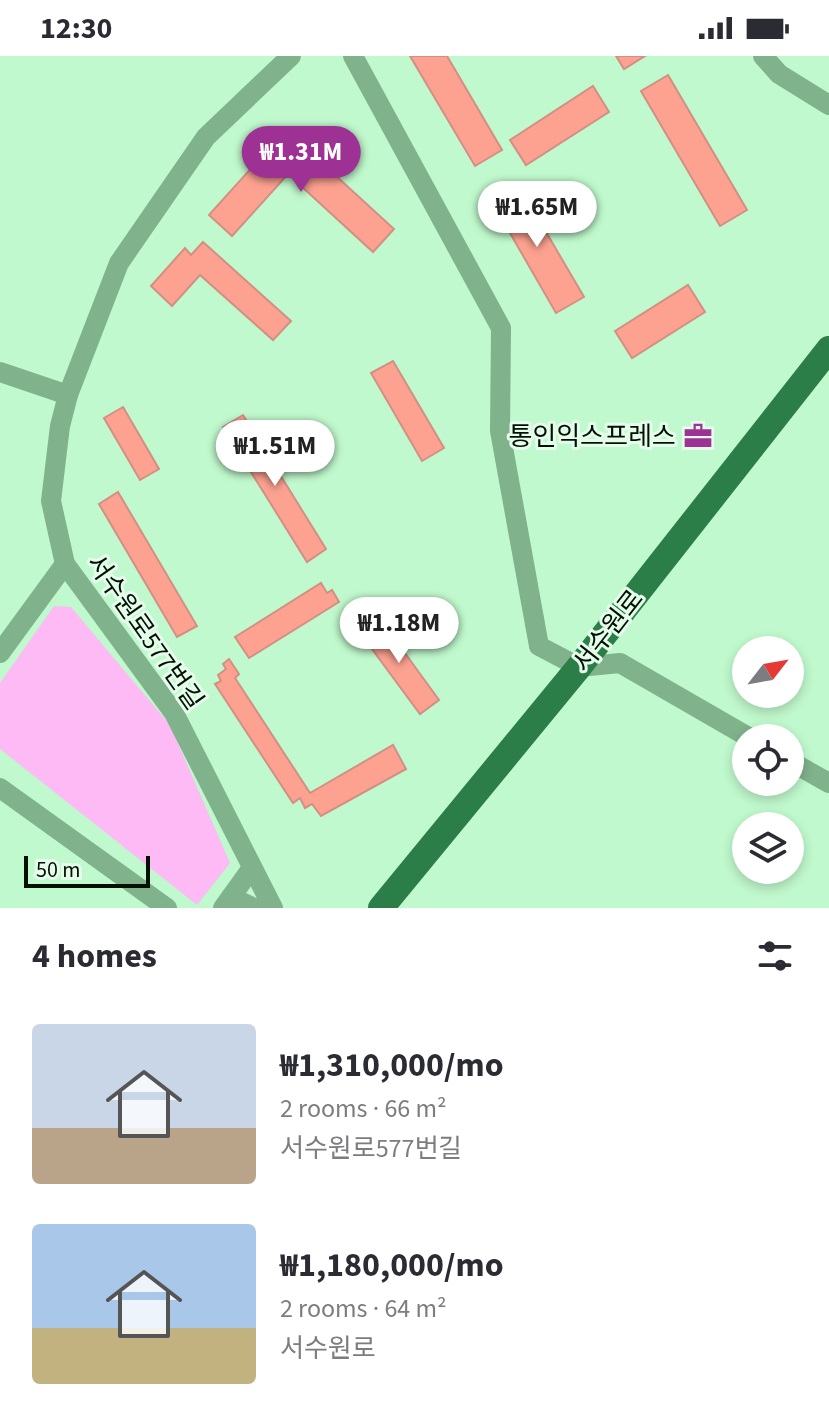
<!DOCTYPE html>
<html lang="en">
<head>
<meta charset="utf-8">
<style>
	body { margin:0; font-family:"Source Sans 3","Noto Sans KR",sans-serif; background:#f7f7f7; color:#2b2b33; height:100vh; display:flex; flex-direction:column; font-size:30px; white-space:nowrap }
	* { box-sizing:border-box; margin:0 }
	p { font-size:26px; color:#7c7c81 }
	.icon { flex:none; width:44px; height:44px; fill:none; stroke:currentColor; stroke-width:2; stroke-linecap:round; stroke-linejoin:round }
	.map { position:relative; height:852px; overflow:hidden }
	.details { display:flex; flex-direction:column; background:#fff; flex:1 }
	.details>* { flex:none }
	.needle { width:52px; rotate:59deg }
	.fabs { position:absolute; left:732px; top:580px; display:grid; gap:16px }
	.fabs a { display:grid; place-items:center; width:72px; height:72px; border-radius:50%; background:#fff; box-shadow:0 4px 12px #0003; font-size:40px }
	.scale { position:absolute; left:24px; bottom:20px; width:126px; box-sizing:border-box; padding-left:8px; border:4px solid #001004; border-top:0; font-size:22px; line-height:28px; white-space:nowrap; color:#001004; -webkit-text-stroke:6px #e6fceb; paint-order:stroke }
	.price { position:absolute; translate:-50% -68px; padding:0 18px; border-radius:28px; background:#fff; color:#222; font-size:26px; line-height:52px; filter:drop-shadow(0 2px 4px #0008) }
	.price::after { content:''; position:absolute; left:50%; top:48px; width:24px; height:18px; margin-left:-12px; background:inherit; clip-path:polygon(0 0,100% 0,50% 100%) }
	.price.selected { background:#9d3294; color:#fff }
	ul { padding:0; list-style:none }
	li { display:flex; align-items:center; gap:24px; height:200px; padding:0 32px }
	li span { display:grid; place-items:center; flex:none; width:224px; height:160px; border-radius:8px; color:#555 }
	li>.icon { margin-inline-start:auto }
	span .icon { width:96px; height:96px; fill:#fffc; stroke-width:1 }
	li b { font-size:34px }
	h2 { display:flex; justify-content:space-between; align-items:center; height:96px; padding:0 32px; font-size:34px }
	.status { display:flex; justify-content:space-between; align-items:center; height:56px; padding:0 40px; background:#fff; direction:ltr }
	.status svg { height:22px; fill:currentColor }
	.map>svg:first-child { display:block }
</style>
</head>
<body>
<div class="status"><b>12:30</b><svg viewBox="0 0 49 12"><path d="M0 12V9h3v3zM5 12V6h3v6zM10 12V3h3v9zM15 12V0h3v12zM26 1h20v11H26zM47 4h2v5h-2z"/></svg></div>
<div class="map">
<svg width="829" height="852" viewBox="0 0 829 852">
	<rect width="100%" height="100%" fill="#c0f9cd"/>
	<path fill="#fdbaf4" d="M54,550L71,551L170,669L230,807L197,849L0,693V627Z"/>
	<g fill="#fda291" stroke="#d29083" stroke-width="2">
		<path d="M410,0H447L502,94L475,110Z"/>
		<path d="M616,0H645L624,13Z"/>
		<path d="M668,19L747,154L720,170L641,35Z"/>
		<path d="M593,30L609,56L526,109L510,84Z"/>
		<path d="M284,82L295,93L300,87L394,173L373,196L288,118L232,180L209,159L264,98L267,101Z"/>
		<path d="M518,128L584,241L556,257L491,144Z"/>
		<path d="M203,186L291,265L273,284L200,219L172,250L151,230L185,192L191,199Z"/>
		<path d="M688,229L705,256L632,302L615,275Z"/>
		<path d="M393,305L444,392L422,405L371,317Z"/>
		<path d="M123,351L159,413L140,424L104,362Z"/>
		<path d="M243,359L326,493L307,506L223,371Z"/>
		<path d="M118,436L197,570L177,581L99,448Z"/>
		<path d="M321,527L327,537L332,534L339,546L249,602L235,581Z"/>
		<path d="M378,560L439,644L420,658L358,574Z"/>
		<path d="M229,603L239,618L235,622L310,737L393,689L406,713L321,760L312,748L305,752L300,742L293,747L215,628L221,625L218,619L226,613L223,608Z"/>
	</g>
	<g fill="none" stroke-linecap="round" stroke-linejoin="round">
		<g stroke="#80b28c" stroke-width="20">
			<path d="M353,0L501,272L500,375L539,590L579,611L620,607L750,682"/>
			<path d="M763,0L779,18L829,49"/>
			<path d="M0,316L68,339"/>
			<path d="M0,597L65,508"/>
			<path d="M790,705L829,727"/>
			<path d="M0,732L167,852"/>
			<path d="M231,841L254,852"/>
			<path d="M223,852L251,813"/>
			<path d="M273,852L174,657L65,508L51,445L60,370L68,339L119,207L206,81L291,0"/>
		</g>
		<path stroke="#2b7e47" stroke-width="26" d="M381,852L579,611L829,293"/>
	</g>
	<defs>
		<symbol id="office-bare" viewBox="-9 -9 18 18"><path d="M-6-3h4V-5.5h4V-3h4V5H-6ZM-1-4.5V-3h2v-1.5ZM-6 0V1H6V0Z" fill="#9d3294" stroke="#e6fceb" stroke-width="2.5" paint-order="stroke"/></symbol>
	</defs>
	<g fill-rule="evenodd">
		<use href="#office-bare" x="678" y="360" width="40" height="40"/>
	</g>
	<g text-anchor="middle" dominant-baseline="central" stroke-width="6" stroke-linejoin="round" paint-order="stroke">
		<g font-size="26" fill="#001004" stroke="#e6fceb" text-anchor="end">
			<text x="676" y="380">통인익스프레스</text>
		</g>
		<g font-size="26" fill="#001004" stroke="#e6fceb">
			<text transform="translate(608 575) rotate(-52)">서수원로</text>
			<text transform="translate(145 576) rotate(55)">서수원로577번길</text>
		</g>
	</g>
</svg>
<div class="fabs">
<a><svg class="needle" viewBox="-14 -14 28 28"><path d="M0-13l5 13h-10z" fill="#e53935"/><path d="M0 13l5-13h-10z" fill="#7c7c81"/></svg></a>
<a><svg class="icon" aria-label="locate" viewBox="0 0 24 24"><circle cx="12" cy="12" r="6"/><path d="M12 2v4M12 18v4M2 12h4M18 12h4"/></svg></a>
<a><svg class="icon" aria-label="layers" viewBox="0 0 24 24"><path d="M12 4l9 5-9 5-9-5zM3 14l9 5 9-5"/></svg></a>
</div>
<div class="scale">50 m</div>
<b class="price selected" style="left:301px;top:138px">₩1.31M</b>
<b class="price" style="left:537px;top:193px">₩1.65M</b>
<b class="price" style="left:275px;top:432px">₩1.51M</b>
<b class="price" style="left:399px;top:609px">₩1.18M</b>
</div>
<section class="details">
<h2>4 homes<svg class="icon" aria-label="filters" viewBox="0 0 24 24"><path d="M4 7h16M4 17h16"/><circle cx="9" cy="7" r="2"/><circle cx="15" cy="17" r="2"/></svg></h2>
<ul>
<li><span style="background:linear-gradient(#c9d6e8 65%,#b9a48a 0)"><svg class="icon" aria-label="home" viewBox="0 0 24 24"><path d="M3 11l9-7 9 7M6 9v11h12V9"/></svg></span><div><b>₩1,310,000/mo</b><p>2 rooms · 66 m²</p><p>서수원로577번길</p></div></li>
<li><span style="background:linear-gradient(#a9c7e8 65%,#c2b280 0)"><svg class="icon" aria-label="home" viewBox="0 0 24 24"><path d="M3 11l9-7 9 7M6 9v11h12V9"/></svg></span><div><b>₩1,180,000/mo</b><p>2 rooms · 64 m²</p><p>서수원로</p></div></li>
</ul>
</section>
</body>
</html>
